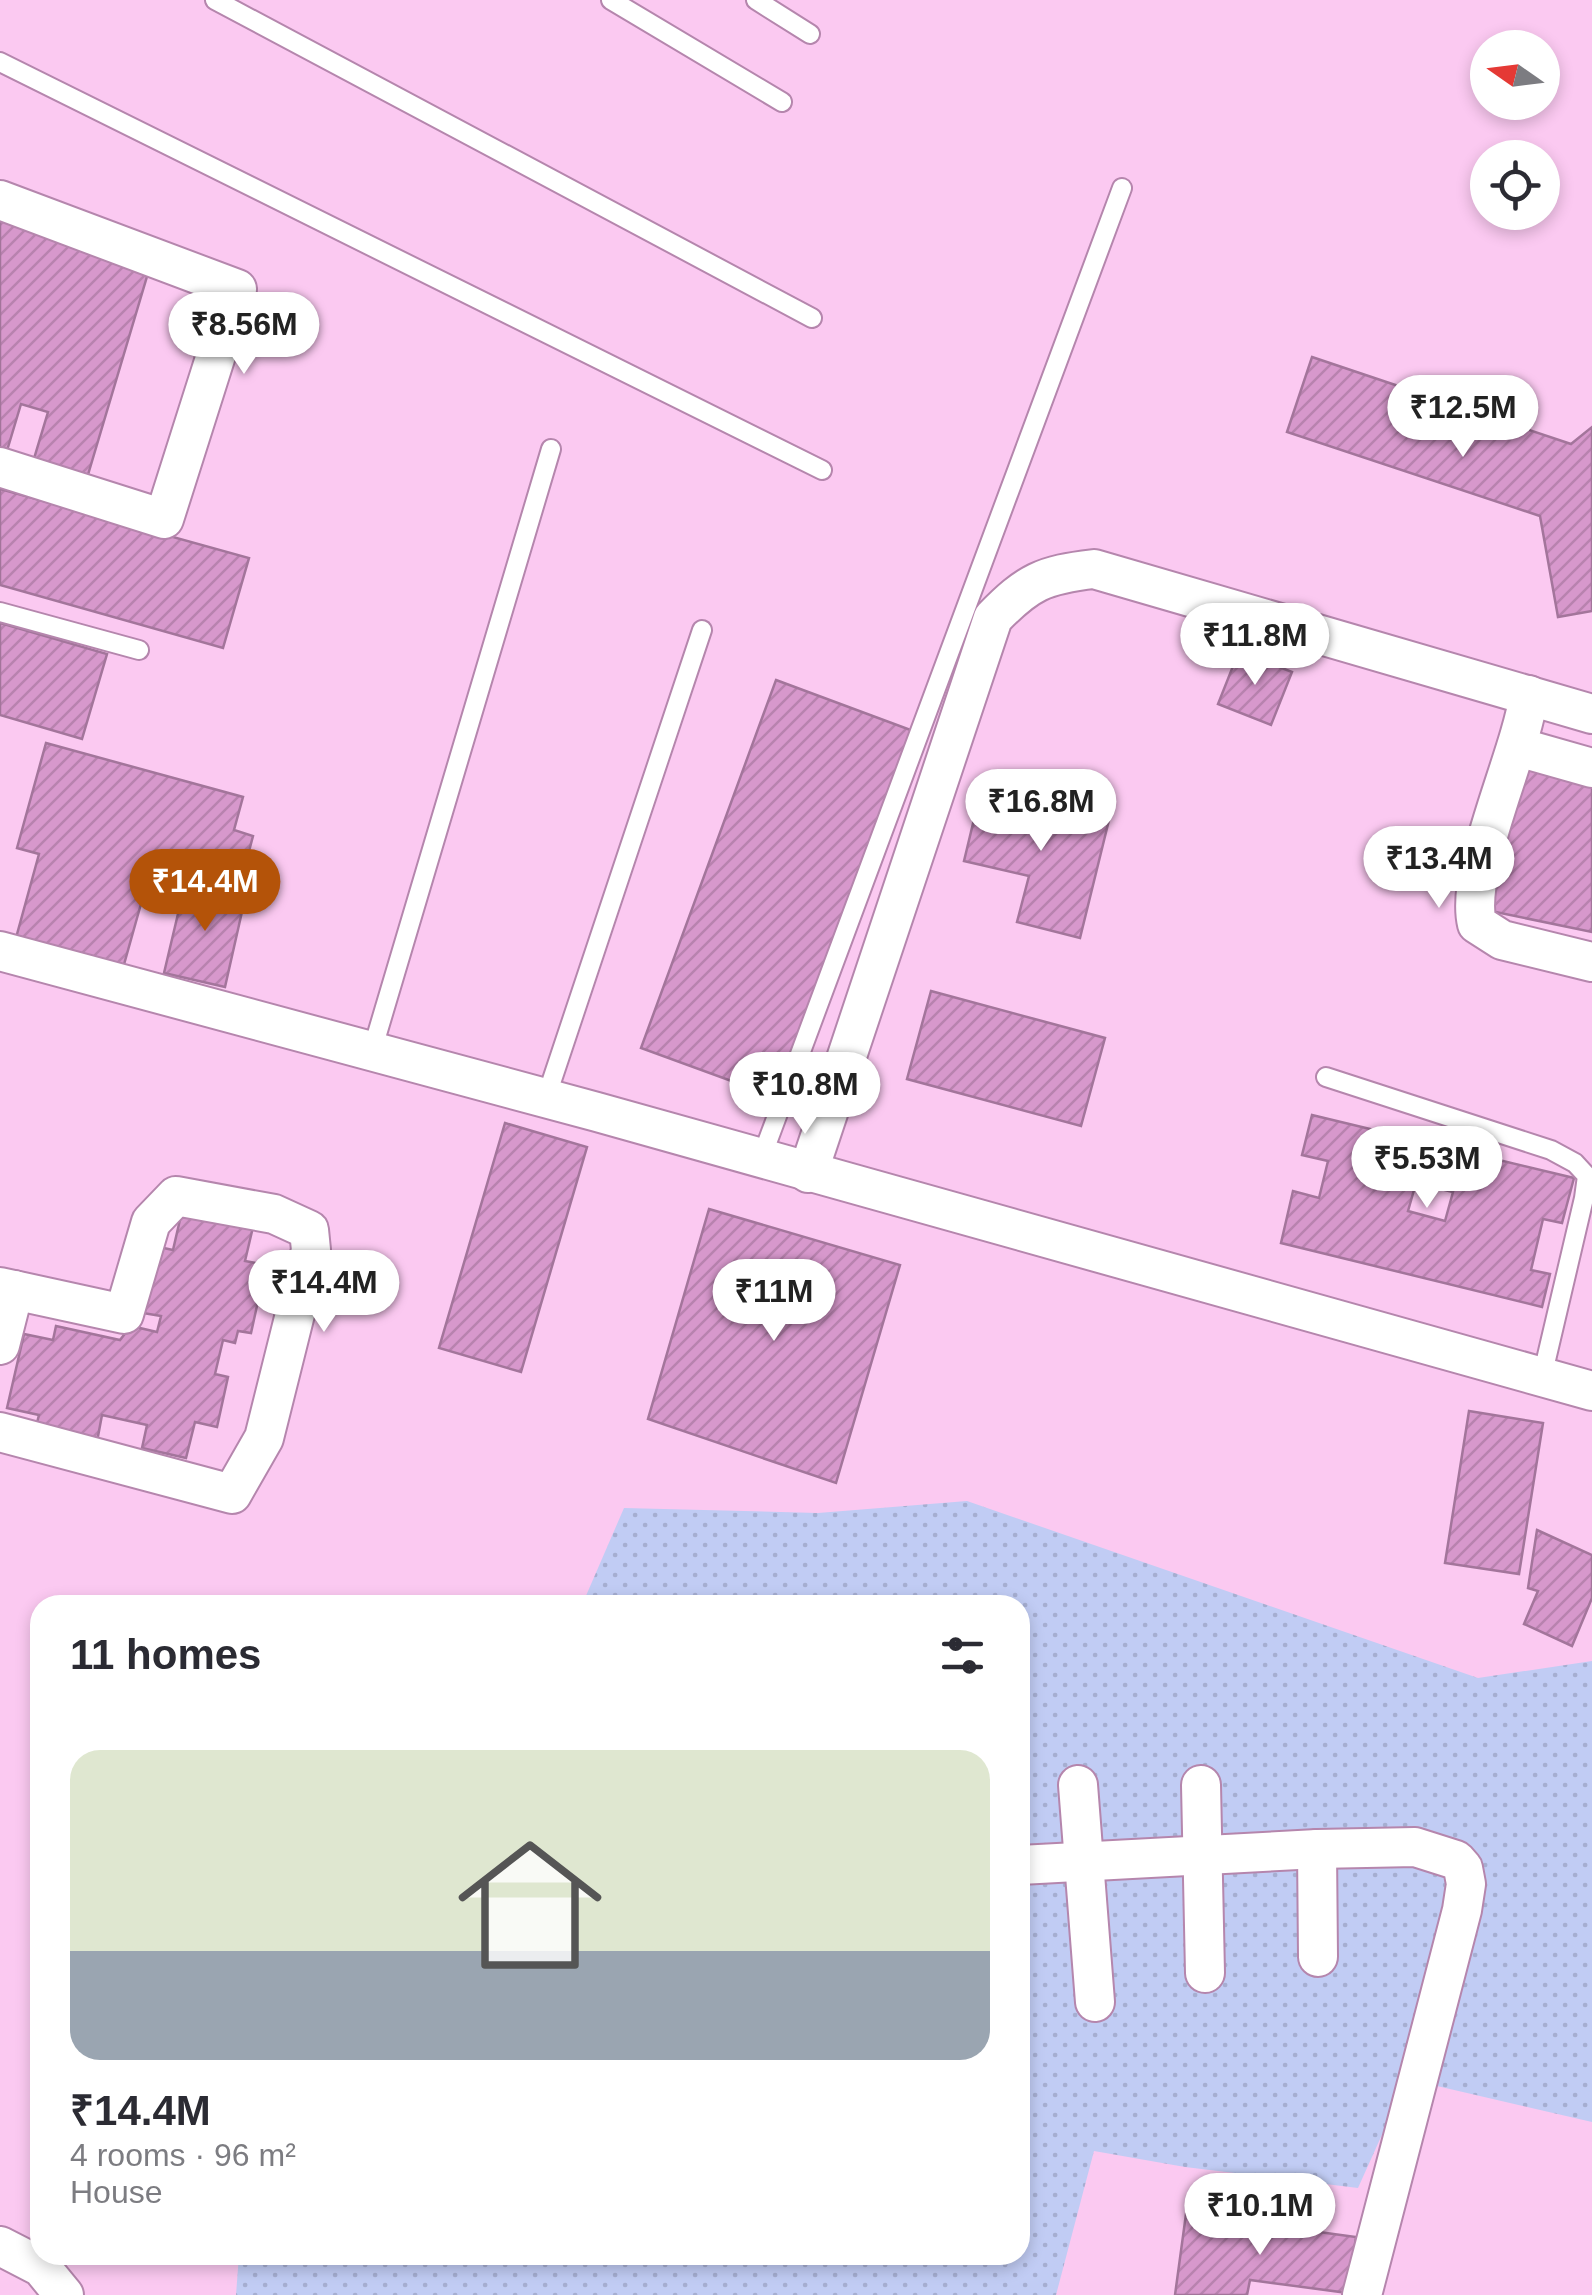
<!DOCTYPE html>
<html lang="en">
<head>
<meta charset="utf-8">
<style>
	body { margin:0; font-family:Helvetica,sans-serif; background:#f2f2f3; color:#2b2b33; height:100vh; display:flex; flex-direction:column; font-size:38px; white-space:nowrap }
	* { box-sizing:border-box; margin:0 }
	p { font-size:32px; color:#7c7c81 }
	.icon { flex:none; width:55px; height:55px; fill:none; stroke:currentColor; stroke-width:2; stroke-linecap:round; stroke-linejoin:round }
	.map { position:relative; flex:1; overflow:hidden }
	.drawer { position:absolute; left:30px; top:1595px; width:1000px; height:670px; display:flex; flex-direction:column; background:#fff; border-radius:30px; box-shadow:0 5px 15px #0003 }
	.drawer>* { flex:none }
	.needle { width:65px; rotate:284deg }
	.fabs { position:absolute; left:1470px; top:30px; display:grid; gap:20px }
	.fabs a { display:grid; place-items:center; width:90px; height:90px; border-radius:50%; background:#fff; box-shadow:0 5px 15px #0003; font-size:50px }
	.price { position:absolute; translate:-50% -85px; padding:0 22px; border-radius:35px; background:#fff; color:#222; font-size:32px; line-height:65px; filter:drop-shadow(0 2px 5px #0008) }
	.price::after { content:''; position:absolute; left:50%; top:60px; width:30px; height:22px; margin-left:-15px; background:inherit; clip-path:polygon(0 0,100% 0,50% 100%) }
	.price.active { background:#b45309; color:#fff }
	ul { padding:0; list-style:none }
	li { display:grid; align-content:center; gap:20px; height:530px; padding:0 40px }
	li span { display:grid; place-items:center; height:310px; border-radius:30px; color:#555 }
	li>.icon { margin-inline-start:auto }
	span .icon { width:180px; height:180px; fill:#fffc; stroke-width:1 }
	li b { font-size:42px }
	h2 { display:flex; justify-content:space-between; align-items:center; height:120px; padding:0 40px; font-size:42px }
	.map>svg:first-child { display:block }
</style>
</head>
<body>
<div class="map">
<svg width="1592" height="2295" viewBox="0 0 1592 2295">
	<defs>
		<pattern id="park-dots" width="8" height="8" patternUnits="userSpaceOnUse" patternTransform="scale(2.5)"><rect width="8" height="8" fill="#c1ccf4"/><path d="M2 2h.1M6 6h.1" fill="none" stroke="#a6aed1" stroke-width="1.8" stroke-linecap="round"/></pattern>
		<pattern id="building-hatch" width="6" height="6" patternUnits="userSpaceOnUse" patternTransform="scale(2.5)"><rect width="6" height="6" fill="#d798cc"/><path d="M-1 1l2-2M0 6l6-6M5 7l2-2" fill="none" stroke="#b882af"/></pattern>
	</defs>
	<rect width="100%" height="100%" fill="#fbc9f1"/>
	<path fill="url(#park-dots)" d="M967,1501L1478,1678L1592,1661V2122L1407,2079L1358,2188L1185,2167L1094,2151L1056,2295H236L239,2255H1020V1605H582L624,1508L818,1513Z"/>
	<g fill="url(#building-hatch)" stroke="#a3759b" stroke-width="2.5" fill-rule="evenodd">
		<path d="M0,218L151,263L87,478L33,462L48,412L21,404L6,454L0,452Z"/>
		<path d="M1312,357L1571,444L1592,427V611L1558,617L1540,516L1287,432Z"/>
		<path d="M0,489L249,558L223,648L0,585Z"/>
		<path d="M0,623L107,654L82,739L0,715Z"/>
		<path d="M1239,651L1292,672L1271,725L1218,704Z"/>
		<path d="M776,680L916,732L781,1099L641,1048Z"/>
		<path d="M46,743L243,797L234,830L253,836L240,885L153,861L123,968L16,938L39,854L17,848Z"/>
		<path d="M1514,767L1592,783V932L1486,910Z"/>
		<path d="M982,786L1110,816L1080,938L1017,922L1029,876L964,861Z"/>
		<path d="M186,880L246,894L225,987L164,973Z"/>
		<path d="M931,991L1105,1038L1081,1126L907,1079Z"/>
		<path d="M1312,1115L1574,1178L1562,1223L1543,1219L1531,1270L1550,1274L1542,1307L1281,1243L1293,1191L1319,1198L1328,1161L1302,1155ZM1416,1183L1453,1192L1445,1221L1408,1211Z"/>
		<path d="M505,1123L587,1147L521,1372L439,1348Z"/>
		<path d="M709,1209L900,1265L836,1483L648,1419Z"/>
		<path d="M182,1211L253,1227L245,1261L266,1265L251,1333L238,1331L235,1343L223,1340L215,1374L228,1377L217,1427L195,1422L186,1458L142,1448L147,1425L102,1415L96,1447L34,1434L39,1415L7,1408L24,1334L53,1340L56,1326L120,1340L131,1326L157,1332L161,1316L143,1313L159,1247L173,1250Z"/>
		<path d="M1469,1411L1543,1423L1519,1574L1445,1563Z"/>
		<path d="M1537,1530L1592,1555V1598L1572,1646L1524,1624L1538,1591L1528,1588Z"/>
		<path d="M1186,2214L1356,2237L1348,2293L1250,2280L1247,2295H1175Z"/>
	</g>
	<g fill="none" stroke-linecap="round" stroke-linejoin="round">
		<defs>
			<g id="service">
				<path d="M215,0L812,318"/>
				<path d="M611,0L782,102"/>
				<path d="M756,0L810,34"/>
				<path d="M0,62L822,470"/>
				<path d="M0,612L139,650"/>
				<path d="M372,1051L551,449"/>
				<path d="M1326,1077L1551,1150L1575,1163L1587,1176L1584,1198L1542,1377"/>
				<path d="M546,1098L702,630"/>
				<path d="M761,1159L1122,188"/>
			</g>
			<g id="minor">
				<path d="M0,200L237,289L164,519L0,467"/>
				<path d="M1529,695C1520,757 1464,871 1477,924L1502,940L1592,962"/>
				<path d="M1518,747L1592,768"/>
				<path d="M0,951L597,1112L1592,1391"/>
				<path d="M808,1173L993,618C1028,582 1043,575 1094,569L1592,714"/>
				<path d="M0,1287L124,1314L151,1222L176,1196L274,1214L309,1230L311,1250L264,1438L232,1494L0,1432"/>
				<path d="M0,1345L14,1290"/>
				<path d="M1078,1785L1095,2002"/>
				<path d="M1201,1785L1205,1973"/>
				<path d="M1317,1849L1318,1957"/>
				<path d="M1020,1865L1317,1849L1415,1847L1456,1860L1463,1868L1466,1884L1462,1910L1362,2295"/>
				<path d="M0,2246L41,2267L64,2295"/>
			</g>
		</defs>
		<use href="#service" stroke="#b586ad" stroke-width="22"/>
		<use href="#minor" stroke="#b586ad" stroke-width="42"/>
		<use href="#service" stroke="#fff" stroke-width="18"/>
		<use href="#minor" stroke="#fff" stroke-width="38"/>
	</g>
</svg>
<div class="fabs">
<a><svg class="needle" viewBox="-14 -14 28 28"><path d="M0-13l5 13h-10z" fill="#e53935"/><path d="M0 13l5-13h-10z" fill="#7c7c81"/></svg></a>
<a><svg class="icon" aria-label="locate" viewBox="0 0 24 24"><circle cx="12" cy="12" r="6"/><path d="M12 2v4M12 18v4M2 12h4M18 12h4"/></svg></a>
</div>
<b class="price" style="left:244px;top:377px">₹8.56M</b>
<b class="price" style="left:1463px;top:460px">₹12.5M</b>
<b class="price" style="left:1255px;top:688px">₹11.8M</b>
<b class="price" style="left:1041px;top:854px">₹16.8M</b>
<b class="price" style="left:1439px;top:911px">₹13.4M</b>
<b class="price active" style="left:205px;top:934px">₹14.4M</b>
<b class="price" style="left:805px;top:1137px">₹10.8M</b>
<b class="price" style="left:1427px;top:1211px">₹5.53M</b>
<b class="price" style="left:324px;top:1335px">₹14.4M</b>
<b class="price" style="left:774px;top:1344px">₹11M</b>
<b class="price" style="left:1260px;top:2258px">₹10.1M</b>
<section class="drawer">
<h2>11 homes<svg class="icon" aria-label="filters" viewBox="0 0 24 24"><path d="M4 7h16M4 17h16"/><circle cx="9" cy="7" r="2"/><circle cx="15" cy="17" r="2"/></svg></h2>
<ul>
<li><span style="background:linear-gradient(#dfe7d0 65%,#9aa5b1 0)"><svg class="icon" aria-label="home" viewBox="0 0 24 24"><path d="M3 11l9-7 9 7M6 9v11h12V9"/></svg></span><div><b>₹14.4M</b><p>4 rooms · 96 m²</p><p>House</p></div></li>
</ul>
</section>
</div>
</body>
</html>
